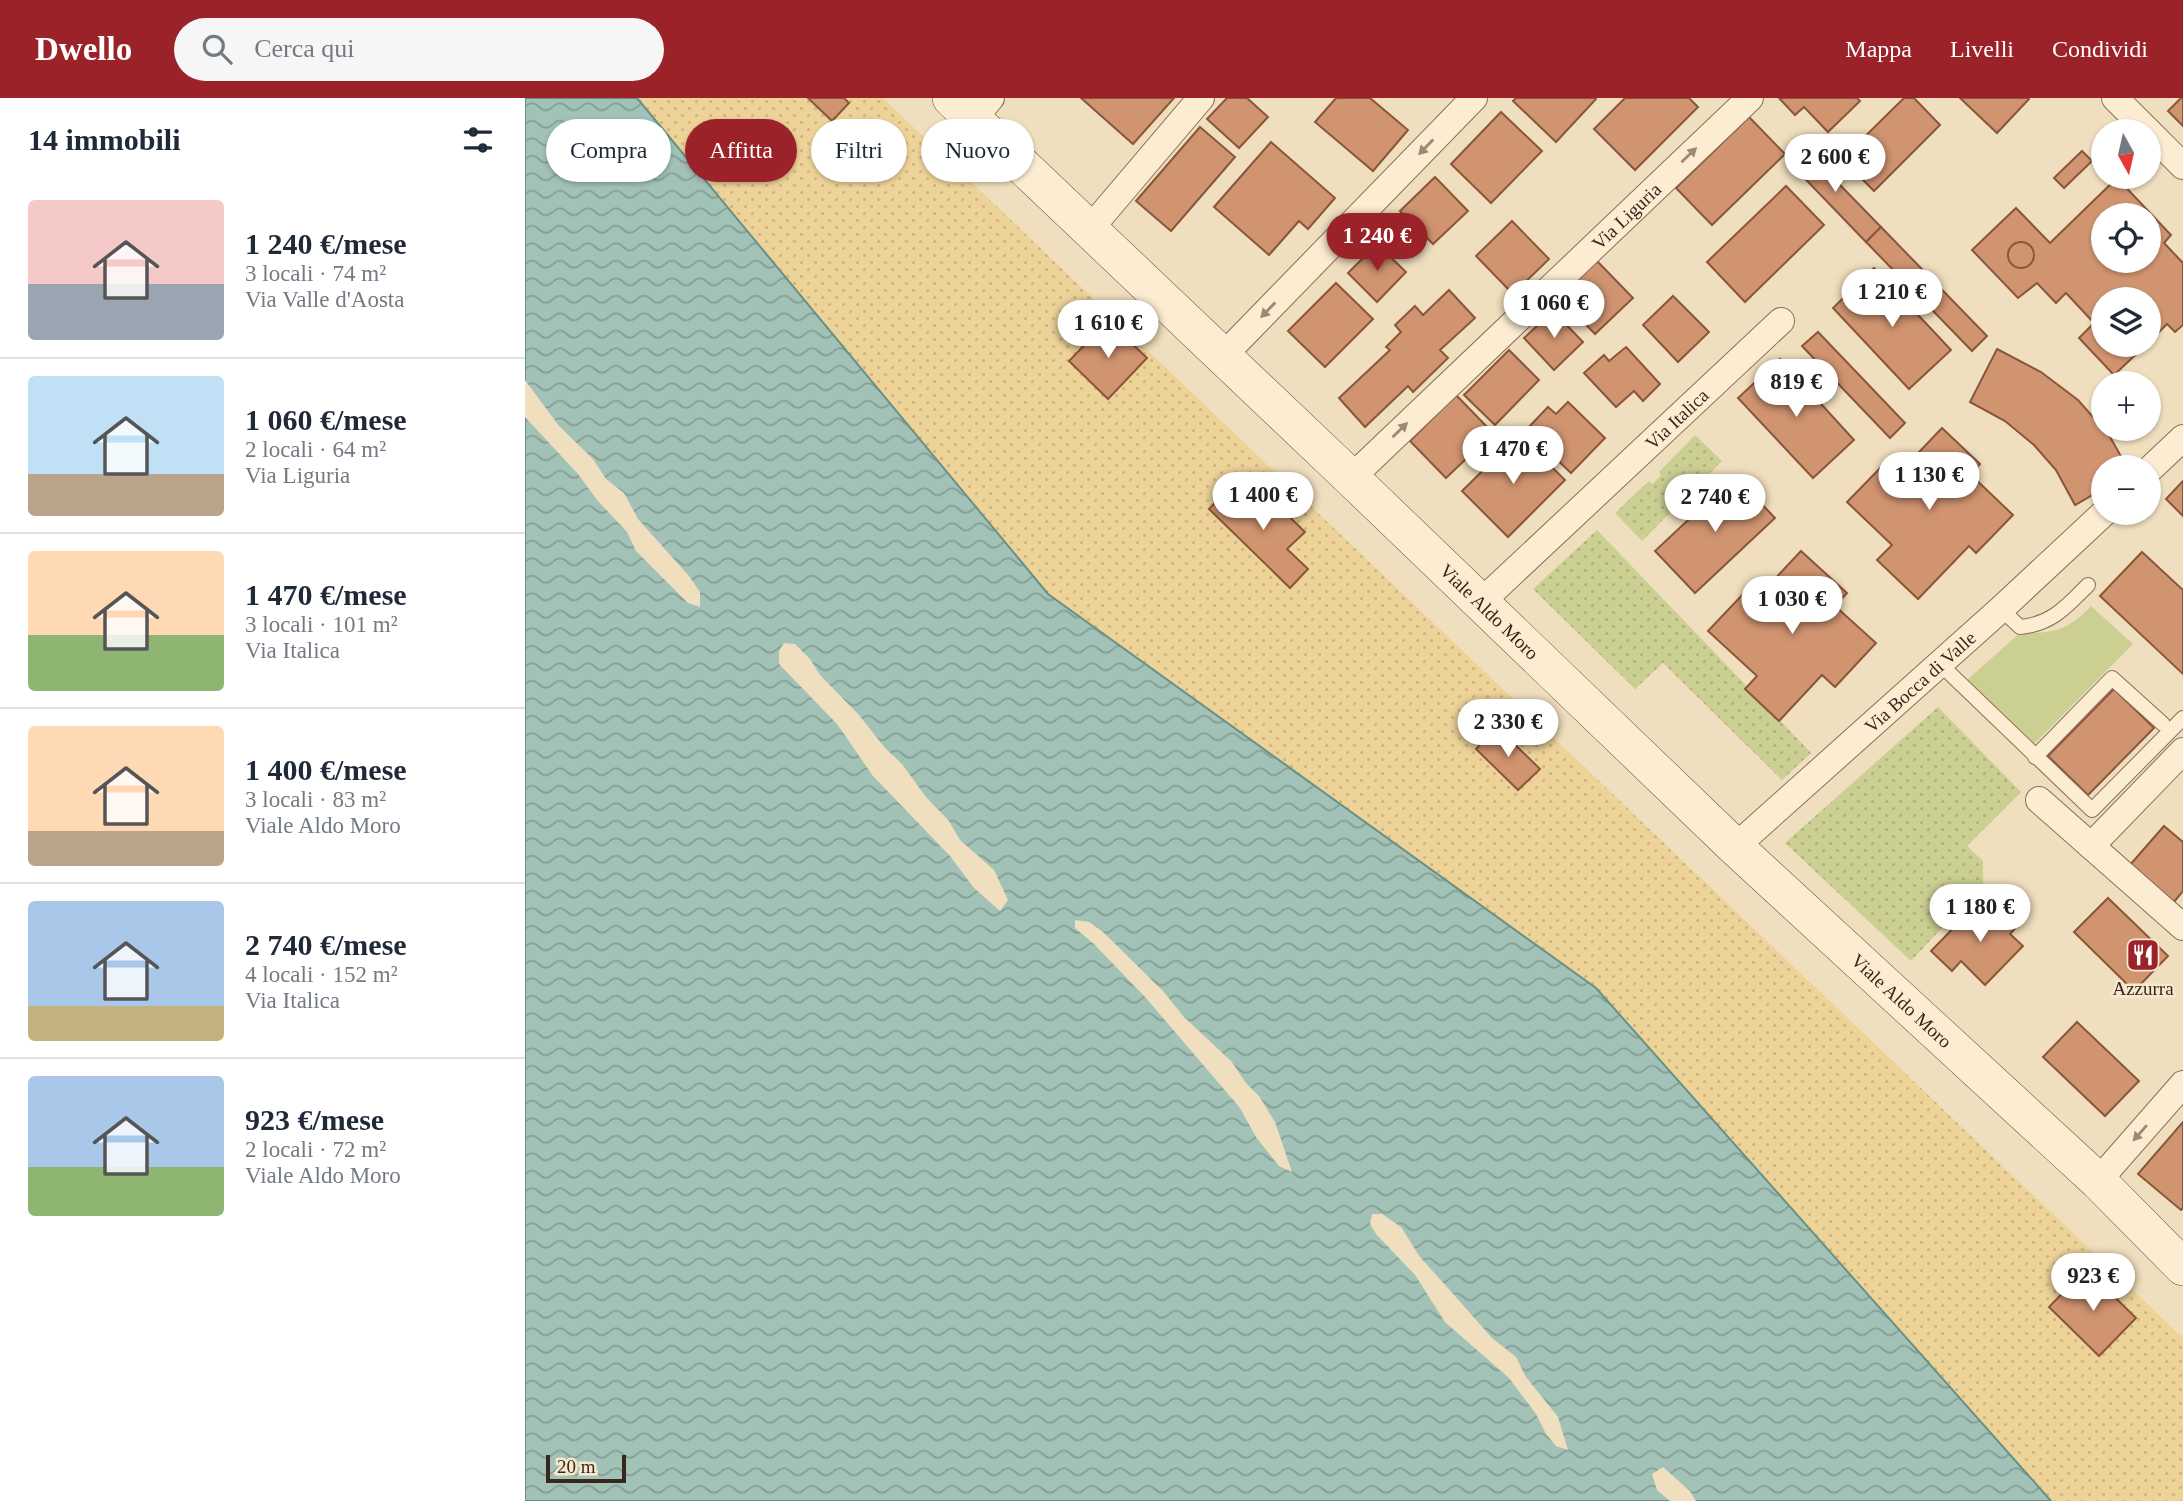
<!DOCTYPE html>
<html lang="it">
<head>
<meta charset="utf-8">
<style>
	body { margin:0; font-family:"Times New Roman",serif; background:#f6f6f7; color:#1f2937; height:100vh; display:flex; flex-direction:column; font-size:26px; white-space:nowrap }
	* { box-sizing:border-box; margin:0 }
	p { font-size:23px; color:#747a83 }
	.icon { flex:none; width:38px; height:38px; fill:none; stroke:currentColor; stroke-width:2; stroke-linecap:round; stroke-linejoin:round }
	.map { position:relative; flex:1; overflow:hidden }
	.panel { display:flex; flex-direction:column; background:#fff; width:525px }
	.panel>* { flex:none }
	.banner { position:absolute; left:21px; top:21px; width:665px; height:63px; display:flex; gap:14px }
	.needle { width:46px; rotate:172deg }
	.buttons { position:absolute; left:1566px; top:21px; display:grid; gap:14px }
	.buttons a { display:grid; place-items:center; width:70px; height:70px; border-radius:50%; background:#fff; box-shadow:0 2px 5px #0004; font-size:35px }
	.scale { position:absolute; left:21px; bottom:18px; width:80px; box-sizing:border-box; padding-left:7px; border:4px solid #38281b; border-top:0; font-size:19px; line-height:24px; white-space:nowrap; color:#38281b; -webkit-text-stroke:5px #f7e9ce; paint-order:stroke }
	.price { position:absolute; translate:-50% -60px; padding:0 16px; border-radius:24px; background:#fff; color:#222; font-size:23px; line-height:46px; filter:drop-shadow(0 2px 4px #0008) }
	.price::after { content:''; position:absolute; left:50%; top:42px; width:21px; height:16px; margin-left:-10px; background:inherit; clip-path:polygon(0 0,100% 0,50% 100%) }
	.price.current { background:#9c222a; color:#fff }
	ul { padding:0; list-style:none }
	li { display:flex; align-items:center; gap:21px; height:175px; padding:0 28px }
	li+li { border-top:2px solid #e0e1e3 }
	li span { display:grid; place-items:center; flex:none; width:196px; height:140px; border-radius:7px; color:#555 }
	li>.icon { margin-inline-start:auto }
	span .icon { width:84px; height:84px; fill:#fffc; stroke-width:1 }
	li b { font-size:30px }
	h2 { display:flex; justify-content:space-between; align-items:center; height:84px; padding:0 28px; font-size:30px }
	.tag { padding:0 24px; border-radius:32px; background:#fff; box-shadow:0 2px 5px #0004; font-size:24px; line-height:63px }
	.tag.current { background:#9c222a; color:#fff }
	header { display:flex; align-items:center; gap:42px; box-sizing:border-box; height:98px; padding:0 35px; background:#9c222a; color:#fff }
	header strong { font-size:33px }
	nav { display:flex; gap:38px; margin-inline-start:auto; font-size:24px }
	.search { width:490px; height:63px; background:#f6f6f7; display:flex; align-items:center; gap:18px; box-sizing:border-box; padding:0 24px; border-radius:38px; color:#747a83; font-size:26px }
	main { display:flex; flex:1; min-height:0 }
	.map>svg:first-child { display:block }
</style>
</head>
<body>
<header>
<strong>Dwello</strong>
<div class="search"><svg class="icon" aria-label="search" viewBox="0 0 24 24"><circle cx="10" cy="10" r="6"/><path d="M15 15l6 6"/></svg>Cerca qui</div>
<nav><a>Mappa</a><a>Livelli</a><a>Condividi</a></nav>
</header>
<main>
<section class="panel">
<h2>14 immobili<svg class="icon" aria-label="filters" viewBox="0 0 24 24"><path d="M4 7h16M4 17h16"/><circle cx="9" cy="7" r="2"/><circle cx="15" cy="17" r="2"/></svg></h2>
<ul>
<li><span style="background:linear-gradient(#f6c9c9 60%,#9aa5b1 0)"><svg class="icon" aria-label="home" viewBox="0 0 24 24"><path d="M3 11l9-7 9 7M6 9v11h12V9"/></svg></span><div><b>1 240 €/mese</b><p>3 locali · 74 m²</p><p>Via Valle d'Aosta</p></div></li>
<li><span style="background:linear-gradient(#bfe0f5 70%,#b9a48a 0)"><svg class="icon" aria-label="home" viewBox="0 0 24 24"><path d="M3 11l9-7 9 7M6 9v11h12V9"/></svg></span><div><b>1 060 €/mese</b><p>2 locali · 64 m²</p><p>Via Liguria</p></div></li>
<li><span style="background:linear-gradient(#ffd9b3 60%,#8fb573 0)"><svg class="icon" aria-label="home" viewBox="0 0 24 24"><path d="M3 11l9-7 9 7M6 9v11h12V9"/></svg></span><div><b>1 470 €/mese</b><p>3 locali · 101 m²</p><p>Via Italica</p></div></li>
<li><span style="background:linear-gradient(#ffd9b3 75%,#b9a48a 0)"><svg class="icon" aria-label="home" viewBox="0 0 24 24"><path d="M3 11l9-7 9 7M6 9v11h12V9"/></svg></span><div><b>1 400 €/mese</b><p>3 locali · 83 m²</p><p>Viale Aldo Moro</p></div></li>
<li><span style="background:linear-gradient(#a9c7e8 75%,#c2b280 0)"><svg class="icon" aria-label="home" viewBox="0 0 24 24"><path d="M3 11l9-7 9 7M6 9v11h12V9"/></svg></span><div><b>2 740 €/mese</b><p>4 locali · 152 m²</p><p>Via Italica</p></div></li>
<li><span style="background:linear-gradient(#a9c7e8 65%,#8fb573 0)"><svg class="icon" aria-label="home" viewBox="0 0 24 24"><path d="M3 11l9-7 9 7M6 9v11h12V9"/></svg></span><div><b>923 €/mese</b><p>2 locali · 72 m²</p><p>Viale Aldo Moro</p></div></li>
</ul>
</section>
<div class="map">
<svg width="1658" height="1403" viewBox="0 0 1658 1403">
	<defs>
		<pattern id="sand-dots" width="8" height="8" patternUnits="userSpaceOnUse" patternTransform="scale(1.75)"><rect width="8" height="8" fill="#eed399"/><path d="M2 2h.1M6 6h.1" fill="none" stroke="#cdb583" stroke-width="1.8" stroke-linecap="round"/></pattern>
		<pattern id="garden-dots" width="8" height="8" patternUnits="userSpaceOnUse" patternTransform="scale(1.75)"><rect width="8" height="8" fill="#cbcf92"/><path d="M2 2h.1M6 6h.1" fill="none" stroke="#afb27d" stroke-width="1.8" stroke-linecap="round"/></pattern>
		<pattern id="water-waves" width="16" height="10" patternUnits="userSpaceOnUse" patternTransform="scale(1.75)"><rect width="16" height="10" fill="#a2c2b7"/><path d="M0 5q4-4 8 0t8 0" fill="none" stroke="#859e94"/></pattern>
	</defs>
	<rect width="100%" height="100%" fill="#f0dfbe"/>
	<path fill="#cbcf92" d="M1566,508L1608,546L1509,646L1442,582L1496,534C1527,537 1545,531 1566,508Z"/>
	<path fill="url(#sand-dots)" d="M112,0H358L1658,1240V1403H1526L1071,890L523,496Z"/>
	<g fill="url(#garden-dots)">
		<path d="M1170,337L1197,363L1117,443L1090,415L1124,383L1127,386L1136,377L1134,374Z"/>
		<path d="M1072,432L1286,655L1257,682L1138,565L1110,591L1008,491Z"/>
		<path d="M1413,609L1496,694L1442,748L1458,763V786L1386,863L1260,745Z"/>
	</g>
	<path fill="url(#water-waves)" stroke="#699084" stroke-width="2" d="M0,0H112L523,496L1071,890L1526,1403H0Z"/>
	<g fill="#f0dfbe">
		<path d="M0,282L34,328L68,361L81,381L99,395L113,421L164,478L175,494V509L163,505L111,453L102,434L72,402L53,376L0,319Z"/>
		<path d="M259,545L270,546L285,561L295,577L334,617L360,650L377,666L401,699L424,723L435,742L469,772L483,802L475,813L449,790L425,758L348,678L312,626L254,566V553Z"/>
		<path d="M550,822L564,824L576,832L638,893L659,919L706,963L721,985L734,998L750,1024L767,1074L754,1068L731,1039L715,1010L621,900L569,846L550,830Z"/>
		<path d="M847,1116H857L876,1129L895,1159L922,1189L967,1240L991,1259L1001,1279L1033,1319L1043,1352L1031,1348L1021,1336L1011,1316L984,1280L920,1224L890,1177L851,1136L845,1126Z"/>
		<path d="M1138,1369L1165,1393L1171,1403H1145L1132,1392L1127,1376Z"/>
	</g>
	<g fill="#d19471" stroke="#8a563a" stroke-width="2" fill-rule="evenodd">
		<path d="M283,0H319L324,5L307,23Z"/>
		<path d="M556,0H649L608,46Z"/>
		<path d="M702,0H722L743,19L714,50L682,21Z"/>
		<path d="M811,0H845L883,32L848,73L790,24Z"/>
		<path d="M991,0H1070L1071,1L1031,44L988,3Z"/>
		<path d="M1100,0H1164L1173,9L1110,72L1069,31Z"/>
		<path d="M1254,0H1332L1335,3L1303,34L1279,9L1270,17Z"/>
		<path d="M1379,0H1389L1415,27L1349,93L1317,61Z"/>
		<path d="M1435,0H1503L1504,1L1472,35Z"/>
		<path d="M1656,0H1658V28L1643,13Z"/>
		<path d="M976,14L1017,53L966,105L926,66Z"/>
		<path d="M1224,19L1260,56L1187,127L1151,90Z"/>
		<path d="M675,29L710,59L646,133L611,103Z"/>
		<path d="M746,44L810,100L783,131L774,123L744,157L689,109Z"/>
		<path d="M1278,49L1356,129L1341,144L1263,63Z"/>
		<path d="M1557,53L1567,63L1539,90L1529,80Z"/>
		<path d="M910,79L943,113L908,146L875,113Z"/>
		<path d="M1592,80L1646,137L1639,145L1658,165V227L1650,234L1642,226L1624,244V201H1578V247H1621L1589,277L1554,240L1569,225L1541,195L1531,205L1512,185L1493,200L1447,152L1491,110L1525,145ZM1578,117H1624V163H1578Z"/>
		<path d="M1261,88L1299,127L1220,204L1182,164Z"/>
		<path d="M987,123L1024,161L988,196L951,158Z"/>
		<path d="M1356,129L1462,238L1447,253L1341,144Z"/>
		<circle cx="1496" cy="157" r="13"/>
		<path d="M852,146L881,174L852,204L823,175Z"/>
		<path d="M1072,163L1108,200L1070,236L1039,204L1054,190L1049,184Z"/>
		<path d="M1349,170L1426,252L1384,291L1308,210Z"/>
		<path d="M811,185L848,221L800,269L763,233Z"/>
		<path d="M924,192L950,220L915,252L923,260L888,294L883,288L840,329L814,300L865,252L861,249L876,234L870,227L890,208L898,217Z"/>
		<path d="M1148,198L1184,234L1153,264L1118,227Z"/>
		<path d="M1028,213L1058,244L1029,272L999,240Z"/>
		<path d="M583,223L622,260L583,301L544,263Z"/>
		<path d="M1293,234L1380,325L1365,340L1277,248Z"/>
		<path d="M1101,249L1135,286L1118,303L1109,293L1091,309L1059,275L1079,257L1084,263Z"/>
		<path d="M1472,251L1516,274L1553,302L1584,337L1602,369H1578V391L1550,407L1531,372L1509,347L1480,323L1445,304Z"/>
		<path d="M984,252L1014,282L970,327L939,297Z"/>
		<path d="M1255,261L1329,342L1288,380L1213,300Z"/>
		<path d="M931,297L968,335L921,380L885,343Z"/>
		<path d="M1043,304L1080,340L1046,375L1001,332L1023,309L1031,316Z"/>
		<path d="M1417,330L1455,366L1445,376L1488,417L1451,455L1444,448L1393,501L1352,462L1367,447L1322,404L1365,360L1377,372Z"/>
		<path d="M994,337L1040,382L983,439L937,393Z"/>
		<path d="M1210,378L1250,420L1170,495L1130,453Z"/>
		<path d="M1658,383V418L1641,401Z"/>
		<path d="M704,390L722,408L737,392L780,434L762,451L783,471L765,490L684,411Z"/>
		<path d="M1276,453L1322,495L1310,508L1351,545L1310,589L1297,577L1254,623L1220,591L1232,578L1183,533L1222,492L1231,501Z"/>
		<path d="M1617,454L1658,492V576L1575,498Z"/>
		<path d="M1589,591L1629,630L1563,697L1523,658Z"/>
		<path d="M972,629L1015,671L993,692L951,651Z"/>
		<path d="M1639,728L1658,744V793L1649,804L1605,767Z"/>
		<path d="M1583,800L1643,858L1609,893L1549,834Z"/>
		<path d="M1450,808L1463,820L1474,808L1493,827L1485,836L1498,848L1460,887L1436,863L1427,873L1406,853Z"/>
		<path d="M1552,924L1614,983L1580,1018L1518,959Z"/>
		<path d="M1658,1024V1110L1656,1112L1613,1076Z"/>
		<path d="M1561,1171L1611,1220L1574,1258L1524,1209Z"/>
	</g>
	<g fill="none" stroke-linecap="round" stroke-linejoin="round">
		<defs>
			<g id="lane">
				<path d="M1476,511L1495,529C1527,526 1541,509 1563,487"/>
				<path d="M1415,566L1567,712L1658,620"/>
				<path d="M1510,659L1587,580L1638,626"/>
			</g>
			<g id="street">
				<path d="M1590,0L1623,33"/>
				<path d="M448,21L466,0"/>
				<path d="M1624,34L1658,68"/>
				<path d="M564,132L676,0"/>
				<path d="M697,259L949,0"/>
				<path d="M1624,372L1658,340"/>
				<path id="s1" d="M826,380L1225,0"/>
				<path id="s2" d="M956,504L1256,223"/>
				<path d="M1514,702L1658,829"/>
				<path d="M1566,748L1658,653"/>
				<path id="s3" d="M1210,749L1476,511L1579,415"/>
				<path d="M1573,1083L1658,986"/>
			</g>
			<g id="secondary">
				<path id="s4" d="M426,0L826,380L1210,749L1573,1083L1658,1169"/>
			</g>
		</defs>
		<use href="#lane" stroke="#8a6f56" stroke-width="16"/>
		<use href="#street" stroke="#8a6f56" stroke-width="28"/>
		<use href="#secondary" stroke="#6b5039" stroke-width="38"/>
		<use href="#lane" stroke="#fbecd2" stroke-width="14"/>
		<use href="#street" stroke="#fbecd2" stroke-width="26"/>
		<use href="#secondary" stroke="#fbecd2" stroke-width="37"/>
	</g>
	<defs><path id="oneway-solid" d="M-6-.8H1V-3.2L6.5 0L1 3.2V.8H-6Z" transform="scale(1.75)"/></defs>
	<g fill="#9a8a76">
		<use href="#oneway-solid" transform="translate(901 49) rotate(134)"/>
		<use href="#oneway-solid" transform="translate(1164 57) rotate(-44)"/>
		<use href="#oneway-solid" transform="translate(743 212) rotate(134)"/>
		<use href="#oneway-solid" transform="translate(875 332) rotate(-44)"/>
		<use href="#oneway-solid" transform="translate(1615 1035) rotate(131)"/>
	</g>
	<defs>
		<symbol id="restaurant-square" viewBox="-11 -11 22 22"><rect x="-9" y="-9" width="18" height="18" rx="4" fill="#9c222a" stroke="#f7e9ce"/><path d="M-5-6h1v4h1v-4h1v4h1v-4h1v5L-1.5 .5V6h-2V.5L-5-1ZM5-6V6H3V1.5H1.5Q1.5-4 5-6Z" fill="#fff"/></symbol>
	</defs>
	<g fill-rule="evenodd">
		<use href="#restaurant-square" x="1599" y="838" width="38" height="38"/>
	</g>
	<g text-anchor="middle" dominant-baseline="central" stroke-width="5" stroke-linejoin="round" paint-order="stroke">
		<g font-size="19" fill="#38281b" stroke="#f7e9ce">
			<text stroke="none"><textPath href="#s1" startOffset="380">Via Liguria</textPath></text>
			<text stroke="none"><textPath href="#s2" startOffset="268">Via Italica</textPath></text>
			<text stroke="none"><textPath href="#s4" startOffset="744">Viale Aldo Moro</textPath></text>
			<text stroke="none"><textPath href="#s3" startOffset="248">Via Bocca di Valle</textPath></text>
			<text stroke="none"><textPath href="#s4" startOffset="1311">Viale Aldo Moro</textPath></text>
		</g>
		<g font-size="19" fill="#38281b" stroke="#f7e9ce">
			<text x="1618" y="890">Azzurra</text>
		</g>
	</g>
</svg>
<div class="buttons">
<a><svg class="needle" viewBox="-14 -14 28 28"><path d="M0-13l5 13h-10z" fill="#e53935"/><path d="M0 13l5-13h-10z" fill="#747a83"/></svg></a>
<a><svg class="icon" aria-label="locate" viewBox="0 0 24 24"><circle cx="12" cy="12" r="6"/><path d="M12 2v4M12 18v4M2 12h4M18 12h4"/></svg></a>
<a><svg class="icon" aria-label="layers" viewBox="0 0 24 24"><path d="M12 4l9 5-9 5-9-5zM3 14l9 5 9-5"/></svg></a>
<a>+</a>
<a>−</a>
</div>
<div class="scale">20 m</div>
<b class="price" style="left:1310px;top:96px">2 600 €</b>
<b class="price current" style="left:852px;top:175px">1 240 €</b>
<b class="price" style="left:1367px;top:231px">1 210 €</b>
<b class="price" style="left:1029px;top:242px">1 060 €</b>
<b class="price" style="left:583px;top:262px">1 610 €</b>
<b class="price" style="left:1271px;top:321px">819 €</b>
<b class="price" style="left:988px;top:388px">1 470 €</b>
<b class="price" style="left:1404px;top:414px">1 130 €</b>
<b class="price" style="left:738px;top:434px">1 400 €</b>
<b class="price" style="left:1190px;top:436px">2 740 €</b>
<b class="price" style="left:1267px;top:538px">1 030 €</b>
<b class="price" style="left:983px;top:661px">2 330 €</b>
<b class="price" style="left:1455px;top:846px">1 180 €</b>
<b class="price" style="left:1568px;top:1215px">923 €</b>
<div class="banner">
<a class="tag">Compra</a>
<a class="tag current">Affitta</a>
<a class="tag">Filtri</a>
<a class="tag">Nuovo</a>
</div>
</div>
</main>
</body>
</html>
